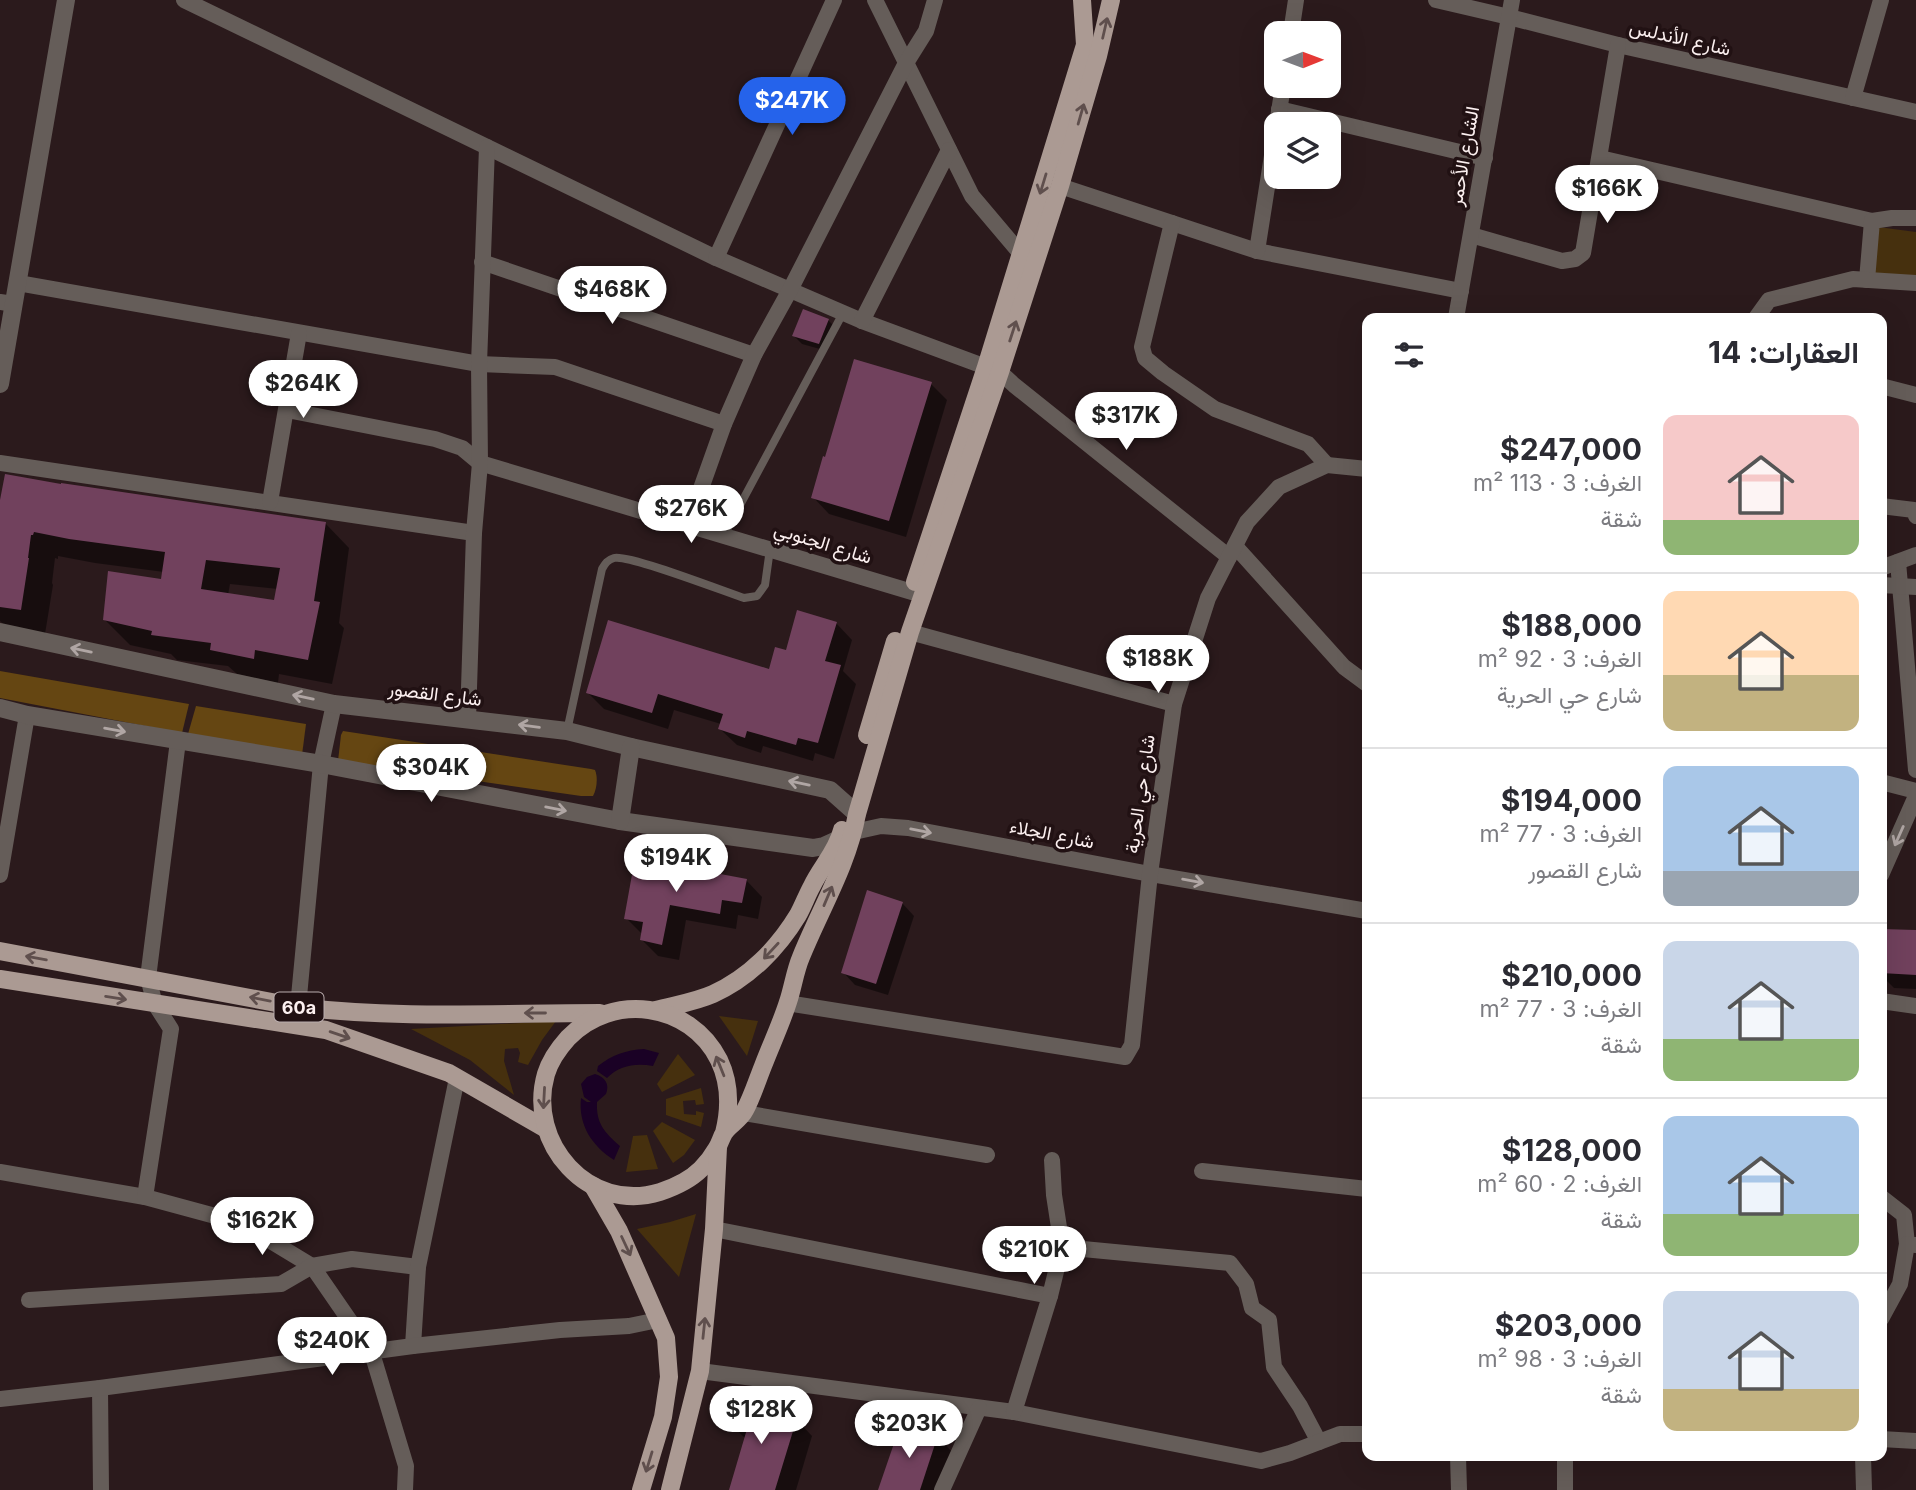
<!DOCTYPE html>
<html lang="ar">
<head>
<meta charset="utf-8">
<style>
	body { margin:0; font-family:Inter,Vazirmatn,sans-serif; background:#f2f2f3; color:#2b2b33; direction:rtl; height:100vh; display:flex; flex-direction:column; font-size:26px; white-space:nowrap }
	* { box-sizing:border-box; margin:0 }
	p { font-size:23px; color:#7c7c81 }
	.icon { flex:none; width:38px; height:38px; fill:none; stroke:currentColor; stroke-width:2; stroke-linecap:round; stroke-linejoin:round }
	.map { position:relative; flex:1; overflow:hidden; direction:ltr }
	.side { position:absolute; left:1362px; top:313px; width:525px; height:1148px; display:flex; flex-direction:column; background:#fff; border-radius:14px; box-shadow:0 7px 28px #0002; direction:rtl }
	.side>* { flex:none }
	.needle { width:46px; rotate:89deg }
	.tools { position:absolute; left:1264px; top:21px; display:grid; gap:14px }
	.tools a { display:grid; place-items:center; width:77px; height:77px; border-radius:14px; background:#fff; box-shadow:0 7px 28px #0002; font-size:35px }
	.price { position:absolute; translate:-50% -60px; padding:0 16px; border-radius:24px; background:#fff; color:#222; font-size:23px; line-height:46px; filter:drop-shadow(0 2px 4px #0008) }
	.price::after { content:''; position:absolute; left:50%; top:42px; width:21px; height:16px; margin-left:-10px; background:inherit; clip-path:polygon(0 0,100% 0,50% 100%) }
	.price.on { background:#2563eb; color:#fff }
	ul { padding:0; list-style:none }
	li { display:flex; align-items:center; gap:21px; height:175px; padding:0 28px }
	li+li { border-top:2px solid #e1e1e2 }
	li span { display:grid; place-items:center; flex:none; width:196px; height:140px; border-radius:14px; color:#555 }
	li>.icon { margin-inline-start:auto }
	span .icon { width:84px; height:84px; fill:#fffc; stroke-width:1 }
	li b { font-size:30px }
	h2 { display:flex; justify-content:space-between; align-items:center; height:84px; padding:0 28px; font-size:30px }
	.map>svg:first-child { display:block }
</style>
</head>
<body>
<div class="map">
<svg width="1916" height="1490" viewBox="0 0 1916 1490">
	<rect width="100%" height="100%" fill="#2b1a1c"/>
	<g fill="#46300e">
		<path d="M1878,227L1916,232V280L1871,277Z"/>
		<path d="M719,1016L758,1021L747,1056Z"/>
		<path d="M556,1021L542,1040L528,1065L518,1062L520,1053L518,1048L505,1049L504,1061L514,1095L470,1060L411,1029Z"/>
		<path d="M678,1054L695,1075L662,1092L657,1084Z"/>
		<path d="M701,1088L704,1104L696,1105L695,1100L683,1101L684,1114L696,1115V1111L704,1113L701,1127L666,1115V1099Z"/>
		<path d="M662,1122L695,1140L684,1155L673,1163L653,1131Z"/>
		<path d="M647,1135L658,1169L626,1172L633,1136Z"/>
		<path d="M696,1214L679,1277L637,1229L670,1222Z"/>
	</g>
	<g fill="#654612">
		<path d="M0,671L189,704L182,733L0,698Z"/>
		<path d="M196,706L306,724L302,755L188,734Z"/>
		<path d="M343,731L591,769L595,770C598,777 597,789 593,796H581L338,761L341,735Z"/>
	</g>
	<g fill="#1a0125">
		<path d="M644,1049L659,1053L653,1066C636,1063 620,1065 607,1078L597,1071L598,1066C612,1055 626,1050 644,1049Z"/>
		<path d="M595,1074C605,1077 610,1084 606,1094L597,1102C596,1123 604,1132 620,1146L614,1160C592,1146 578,1125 581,1098L587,1102H591L584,1097L581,1084L587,1077Z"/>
	</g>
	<g fill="#0007" fill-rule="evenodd">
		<path d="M828,320L836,328L827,351L802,344L794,336Z"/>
		<path d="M931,384L947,400L906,537L829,514L813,497Z"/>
		<path d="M0,509L325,523L349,548L339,623L344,628L332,684L279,674L278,683L237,674L228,666L177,660L171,654L130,645L105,620L162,581L164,572L95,563L58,556V559L55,558L52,583L53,585L45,634L8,629L0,621ZM230,584L278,589L275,602L228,595Z"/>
		<path d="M836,623L852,640L843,671L856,684L834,759L815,753L813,761L763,746L761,753L737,745L720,729L721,724L674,710L668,729L604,709L588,693L770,671L787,652Z"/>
		<path d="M746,880L762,897L758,919L738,915L736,929L686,920L679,960L658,956L642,940L643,935L626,918Z"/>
		<path d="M902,903L914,916L888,995L855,985L843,972Z"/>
		<path d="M1881,930L1916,932V989L1894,988L1881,975Z"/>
		<path d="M796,1419L812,1436L796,1490H731L746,1439L729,1423Z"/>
		<path d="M937,1436L953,1453L941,1490H880Z"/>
	</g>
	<g fill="#71415d" fill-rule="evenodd">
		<path d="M803,309L829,319L819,344L792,336Z"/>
		<path d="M854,359L932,382L889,521L811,498L823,456L825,457Z"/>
		<path d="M5,474L61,484V483L326,522L314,601L320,602L308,660L255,650L254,659L210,650L211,643L151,635L152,631L103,620L108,571L161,579L165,552L69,539L34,532L33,535H31L28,558H29L21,610L0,607V500ZM206,560L280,568L274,600L201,589Z"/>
		<path d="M797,610L837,622L825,661L841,665L818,743L798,738L796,745L747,731L745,738L718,729L723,714L658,694L652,713L586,693L608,620L769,669L775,647L786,650Z"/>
		<path d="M635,858L747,879L742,903L722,900L720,914L670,905L662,945L640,940L643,922L624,919Z"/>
		<path d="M867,890L903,902L876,984L841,973Z"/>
		<path d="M1881,929L1916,930V975L1881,973Z"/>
		<path d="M735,1399L797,1418L775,1490H729L747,1429L728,1423Z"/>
		<path d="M901,1423L938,1435L920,1490H878Z"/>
	</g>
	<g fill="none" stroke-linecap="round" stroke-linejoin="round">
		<g stroke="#655d59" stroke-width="8">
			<path d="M724,535L843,313"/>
			<path d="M567,731L602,569C605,564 607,560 614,558C628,554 723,591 744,598L757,596L765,585L770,549"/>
		</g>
		<g stroke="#655d59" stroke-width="16">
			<path d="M184,0L716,258L862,321L986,367"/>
			<path d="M875,0L972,196L1021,254"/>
			<path d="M1436,0L1509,17L1618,45L1916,112"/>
			<path d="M1291,33L1296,0"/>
			<path d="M1853,98L1881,0"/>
			<path d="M1279,109L1485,158"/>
			<path d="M1278,118L1283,86"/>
			<path d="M1600,158L1872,221"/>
			<path d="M1060,186L1257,251L1461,291"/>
			<path d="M1172,223L1142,347L1145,358L1163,373L1215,409L1308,444L1327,465"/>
			<path d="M1471,235L1562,261L1575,259L1583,253L1618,45"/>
			<path d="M1257,251L1276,130"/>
			<path d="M716,258L834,0"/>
			<path d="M482,262L754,355"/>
			<path d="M1867,280L1872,221L1892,218H1916"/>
			<path d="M18,283L479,364L555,367L724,424"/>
			<path d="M0,302L14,304"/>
			<path d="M1456,318L1512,0"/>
			<path d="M1756,318L1769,300L1853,279L1916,283"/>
			<path d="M862,321L949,150"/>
			<path d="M1000,372L1014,385L1229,557"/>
			<path d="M1881,386L1916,395"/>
			<path d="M287,410L435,439L462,448L480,463L912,592"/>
			<path d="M0,463L474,533"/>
			<path d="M270,502L299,333"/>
			<path d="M1881,506L1914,510L1916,516"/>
			<path d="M688,525L724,424L754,355L790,290L906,63L926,31L935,0"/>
			<path d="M1235,546L1344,667L1367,684"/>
			<path d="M1898,562L1916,770"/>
			<path d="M1881,568L1916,555"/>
			<path d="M1881,585L1916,587"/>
			<path d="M910,632L1174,704"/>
			<path d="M468,719L474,533L480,463L479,364L487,147"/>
			<path d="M1881,782L1916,791"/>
			<path d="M854,832L881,826L908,828L1150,874L1367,911"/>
			<path d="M0,875L27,715"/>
			<path d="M1881,875L1916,796"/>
			<path d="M1881,1001L1916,1006"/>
			<path d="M787,1003L1125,1057L1132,1045L1150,874L1174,704L1208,598L1247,522L1279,487L1327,465L1367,469"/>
			<path d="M298,1007L321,764L334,704"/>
			<path d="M744,1113L987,1155"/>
			<path d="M1202,1171L1367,1189"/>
			<path d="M0,1172L145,1197L241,1223L312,1266L372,1353L406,1466L405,1490"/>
			<path d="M145,1197L171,1029L155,1004L148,978L178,741"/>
			<path d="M1881,1197L1904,1215L1907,1244L1916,1245"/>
			<path d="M714,1229L1050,1296"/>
			<path d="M1062,1247L1230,1263L1246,1284L1252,1308L1269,1320L1274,1367L1300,1406L1319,1442"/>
			<path d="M29,1300L281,1284L312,1266L352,1259L418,1267"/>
			<path d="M1881,1319L1900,1284L1907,1244"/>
			<path d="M413,1346L418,1267L457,1078"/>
			<path d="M700,1371L1014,1412L1261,1461L1290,1453L1340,1434H1367"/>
			<path d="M100,1388L101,1490"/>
			<path d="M0,1399L100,1388L413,1346L560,1330L629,1326L658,1320"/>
			<path d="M1014,1412L1050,1296L1062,1247L1054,1195L1052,1160"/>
			<path d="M1881,1439L1916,1441"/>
			<path d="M1458,1456L1459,1490"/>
			<path d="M1863,1456L1864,1490"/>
			<path d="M942,1490L979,1408"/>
			<path d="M1565,1490V1456"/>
		</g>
		<g stroke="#655d59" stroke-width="18">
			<path d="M0,384L66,0"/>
			<path d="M0,632L334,704L567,731L631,747L830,790L857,814"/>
			<path d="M0,708L27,715L321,764L620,821L813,848L824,846L846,836"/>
			<path d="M620,821L631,747"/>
		</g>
		<g stroke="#ab9a93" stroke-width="18">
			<path d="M915,582L986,367L1085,45L1082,0"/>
			<path d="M867,735L895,641"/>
			<path d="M0,951L298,1007C398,1019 499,1013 600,1013"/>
			<path d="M0,979L326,1030L449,1073L546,1129"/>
			<path d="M656,1010C675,1005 695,1002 713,994C749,978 778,948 798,915C803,906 807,895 812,886C821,867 837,851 842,830"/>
			<path d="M724,1133C730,1109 730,1083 719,1060C690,1002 612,992 568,1038C559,1048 550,1061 546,1074C526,1143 589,1214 660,1192C675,1187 690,1180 701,1169C707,1163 713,1155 717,1148C720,1143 721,1138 724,1133C729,1125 740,1120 745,1110C752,1097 757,1081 763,1066C771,1045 781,1024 788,1002C793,987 795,971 801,957C820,910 848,864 857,814L910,632L1000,372L1060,186L1098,56L1111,0"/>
			<path d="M593,1186L619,1231L666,1338L669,1377L663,1417L641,1490"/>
			<path d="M670,1490L700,1371L714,1229L718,1147"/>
		</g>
	</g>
	<defs><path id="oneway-shaft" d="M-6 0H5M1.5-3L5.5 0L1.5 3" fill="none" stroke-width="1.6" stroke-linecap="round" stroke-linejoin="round" transform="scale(1.75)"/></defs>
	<g stroke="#5f4f4d">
		<use href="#oneway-shaft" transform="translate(1105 28) rotate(-77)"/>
		<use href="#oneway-shaft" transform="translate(1081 114) rotate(-74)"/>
		<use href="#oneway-shaft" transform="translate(1043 184) rotate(107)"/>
		<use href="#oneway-shaft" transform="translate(1013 331) rotate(-72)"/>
		<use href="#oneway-shaft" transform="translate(828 896) rotate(-67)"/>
		<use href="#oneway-shaft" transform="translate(771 951) rotate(133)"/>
		<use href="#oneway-shaft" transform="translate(36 958) rotate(-170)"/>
		<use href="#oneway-shaft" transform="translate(116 998) rotate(9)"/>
		<use href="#oneway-shaft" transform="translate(260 999) rotate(-169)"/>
		<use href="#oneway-shaft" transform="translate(535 1013) rotate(-180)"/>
		<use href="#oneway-shaft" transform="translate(340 1035) rotate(19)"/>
		<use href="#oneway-shaft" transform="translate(720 1066) rotate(-112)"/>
		<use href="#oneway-shaft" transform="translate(544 1098) rotate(93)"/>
		<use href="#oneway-shaft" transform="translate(626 1246) rotate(65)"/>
		<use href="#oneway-shaft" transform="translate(704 1328) rotate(-84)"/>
		<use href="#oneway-shaft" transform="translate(649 1462) rotate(107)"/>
	</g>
	<g stroke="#b0a6a4">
		<use href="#oneway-shaft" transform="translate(81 650) rotate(-168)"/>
		<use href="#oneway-shaft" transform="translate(303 697) rotate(-168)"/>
		<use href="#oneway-shaft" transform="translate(529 726) rotate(-173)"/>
		<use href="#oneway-shaft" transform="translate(115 730) rotate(10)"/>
		<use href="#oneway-shaft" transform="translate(799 783) rotate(-168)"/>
		<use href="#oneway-shaft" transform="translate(556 809) rotate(11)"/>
		<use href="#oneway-shaft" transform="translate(921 831) rotate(11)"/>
		<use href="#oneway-shaft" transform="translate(1899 836) rotate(114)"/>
		<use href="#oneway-shaft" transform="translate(1193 881) rotate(10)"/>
	</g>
	<g text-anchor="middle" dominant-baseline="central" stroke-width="7" stroke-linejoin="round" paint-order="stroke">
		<rect fill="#211113" stroke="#baadae" stroke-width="2" x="274.5" y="992.5" width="49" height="29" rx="5"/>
		<g font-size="18" font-weight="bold" fill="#fcf0f0">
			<text x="299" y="1007">60a</text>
		</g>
		<g font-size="19" fill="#fcf0f0" stroke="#211113">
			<text transform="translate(1680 38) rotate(13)">شارع الأندلس</text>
			<text transform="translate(1464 156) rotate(-80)">الشارع الأحمر</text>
			<text transform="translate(823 543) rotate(17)">شارع الجنوبي</text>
			<text transform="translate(435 694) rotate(7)">شارع القصور</text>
			<text transform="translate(1140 794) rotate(-82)">شارع حي الحرية</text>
			<text transform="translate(1052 834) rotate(11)">شارع الجلاء</text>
		</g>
	</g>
</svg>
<div class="tools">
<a><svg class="needle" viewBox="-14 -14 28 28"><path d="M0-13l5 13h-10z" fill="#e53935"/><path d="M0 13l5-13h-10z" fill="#7c7c81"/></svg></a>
<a><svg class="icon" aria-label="layers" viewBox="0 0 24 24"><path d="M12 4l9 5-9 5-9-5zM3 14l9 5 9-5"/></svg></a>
</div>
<b class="price on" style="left:792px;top:137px">$247K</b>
<b class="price" style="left:1607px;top:225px">$166K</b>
<b class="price" style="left:612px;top:326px">$468K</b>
<b class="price" style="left:303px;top:420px">$264K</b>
<b class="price" style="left:1126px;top:452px">$317K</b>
<b class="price" style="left:691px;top:545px">$276K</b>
<b class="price" style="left:1158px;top:695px">$188K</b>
<b class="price" style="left:431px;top:804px">$304K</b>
<b class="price" style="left:676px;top:894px">$194K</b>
<b class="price" style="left:262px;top:1257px">$162K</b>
<b class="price" style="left:1034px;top:1286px">$210K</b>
<b class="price" style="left:332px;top:1377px">$240K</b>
<b class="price" style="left:761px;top:1446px">$128K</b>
<b class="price" style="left:909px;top:1460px">$203K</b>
<section class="side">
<h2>العقارات: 14<svg class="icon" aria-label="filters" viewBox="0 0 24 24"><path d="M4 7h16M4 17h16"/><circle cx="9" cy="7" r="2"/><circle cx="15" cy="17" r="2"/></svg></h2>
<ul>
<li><span style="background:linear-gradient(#f6c9c9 75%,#8fb573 0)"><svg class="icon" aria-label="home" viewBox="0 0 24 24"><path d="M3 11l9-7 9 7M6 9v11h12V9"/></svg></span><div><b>$247,000</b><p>الغرف: 3 · 113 m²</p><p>شقة</p></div></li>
<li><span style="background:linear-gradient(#ffd9b3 60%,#c2b280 0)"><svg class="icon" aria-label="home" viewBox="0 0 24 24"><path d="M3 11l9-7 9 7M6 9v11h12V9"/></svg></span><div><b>$188,000</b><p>الغرف: 3 · 92 m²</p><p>شارع حي الحرية</p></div></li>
<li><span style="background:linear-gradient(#a9c7e8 75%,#9aa5b1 0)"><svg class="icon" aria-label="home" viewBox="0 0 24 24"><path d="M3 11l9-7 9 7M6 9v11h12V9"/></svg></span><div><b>$194,000</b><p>الغرف: 3 · 77 m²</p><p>شارع القصور</p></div></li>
<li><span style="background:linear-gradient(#c9d6e8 70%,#8fb573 0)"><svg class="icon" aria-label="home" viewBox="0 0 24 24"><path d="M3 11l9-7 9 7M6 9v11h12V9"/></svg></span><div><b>$210,000</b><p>الغرف: 3 · 77 m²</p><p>شقة</p></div></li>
<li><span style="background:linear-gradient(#a9c7e8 70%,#8fb573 0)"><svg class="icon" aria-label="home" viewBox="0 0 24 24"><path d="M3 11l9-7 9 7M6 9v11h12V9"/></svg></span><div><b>$128,000</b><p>الغرف: 2 · 60 m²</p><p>شقة</p></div></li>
<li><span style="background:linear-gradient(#c9d6e8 70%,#c2b280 0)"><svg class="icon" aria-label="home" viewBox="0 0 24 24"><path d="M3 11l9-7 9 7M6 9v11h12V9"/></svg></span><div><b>$203,000</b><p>الغرف: 3 · 98 m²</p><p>شقة</p></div></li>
</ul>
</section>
</div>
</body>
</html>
